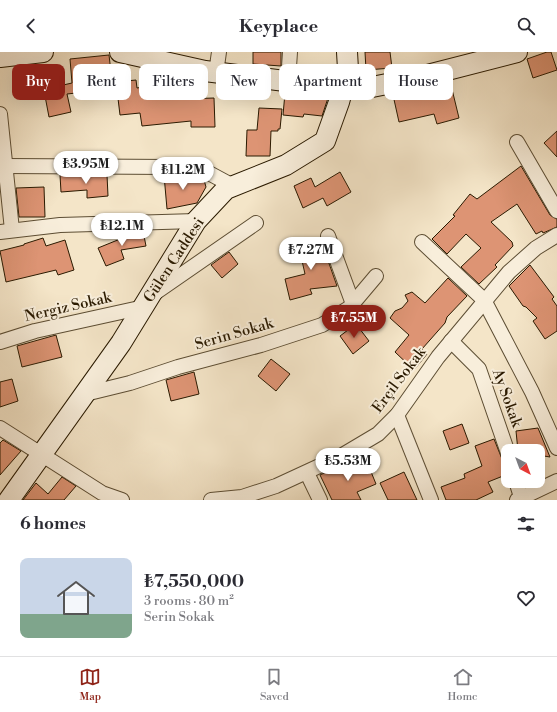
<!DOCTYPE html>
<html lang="en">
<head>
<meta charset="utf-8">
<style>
	body { margin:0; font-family:"Libre Bodoni",serif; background:#f2f2f3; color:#2b2b33; height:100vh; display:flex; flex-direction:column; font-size:15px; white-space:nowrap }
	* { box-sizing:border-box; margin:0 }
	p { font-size:13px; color:#7c7c81 }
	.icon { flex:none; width:22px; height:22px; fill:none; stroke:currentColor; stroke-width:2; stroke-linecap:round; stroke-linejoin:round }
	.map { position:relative; height:448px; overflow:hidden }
	.drawer { display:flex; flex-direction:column; background:#fff; flex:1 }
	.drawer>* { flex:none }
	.guide { position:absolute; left:12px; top:12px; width:533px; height:36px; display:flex; gap:8px }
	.needle { width:26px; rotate:139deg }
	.controls { position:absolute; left:501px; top:392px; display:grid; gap:8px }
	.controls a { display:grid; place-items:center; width:44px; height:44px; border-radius:8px; background:#fff; box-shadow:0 4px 16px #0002; font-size:20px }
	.price { position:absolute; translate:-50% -34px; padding:0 9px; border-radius:14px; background:#fff; color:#222; font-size:13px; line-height:26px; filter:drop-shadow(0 1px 2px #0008) }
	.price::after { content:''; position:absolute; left:50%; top:24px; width:12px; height:9px; margin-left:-6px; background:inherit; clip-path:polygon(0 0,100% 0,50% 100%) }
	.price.current { background:#8f2418; color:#fff }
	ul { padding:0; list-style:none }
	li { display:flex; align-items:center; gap:12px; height:100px; padding:0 20px }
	li span { display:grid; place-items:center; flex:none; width:112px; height:80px; border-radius:8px; color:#555 }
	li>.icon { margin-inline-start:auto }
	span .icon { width:48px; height:48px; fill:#fffc; stroke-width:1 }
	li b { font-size:17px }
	h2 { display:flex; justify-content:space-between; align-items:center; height:48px; padding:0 20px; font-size:17px }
	.tag { padding:0 14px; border-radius:8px; background:#fff; box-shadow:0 4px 16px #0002; font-size:14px; line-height:36px }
	.tag.current { background:#8f2418; color:#fff }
	header { display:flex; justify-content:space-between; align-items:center; height:52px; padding:0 20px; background:#fff; font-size:18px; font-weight:800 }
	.tab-bar { display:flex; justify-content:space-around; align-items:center; height:56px; border-top:1px solid #e1e1e2; background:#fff; font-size:11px; color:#7c7c81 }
	.tab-bar a { display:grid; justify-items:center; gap:2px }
	.tab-bar .current { color:#8f2418 }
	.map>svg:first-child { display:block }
</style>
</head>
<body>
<header><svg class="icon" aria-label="back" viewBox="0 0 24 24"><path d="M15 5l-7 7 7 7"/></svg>Keyplace<svg class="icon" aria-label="search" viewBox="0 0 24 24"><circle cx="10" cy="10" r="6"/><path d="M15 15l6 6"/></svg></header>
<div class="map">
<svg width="557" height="448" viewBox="0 0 557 448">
	<rect width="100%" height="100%" fill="#f4e5c8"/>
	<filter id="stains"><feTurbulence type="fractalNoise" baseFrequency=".005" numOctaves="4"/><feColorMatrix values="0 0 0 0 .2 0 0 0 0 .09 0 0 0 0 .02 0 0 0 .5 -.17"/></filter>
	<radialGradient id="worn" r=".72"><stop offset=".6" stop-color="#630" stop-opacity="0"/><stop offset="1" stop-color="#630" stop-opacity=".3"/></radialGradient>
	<g fill="#dd9474" stroke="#2a1a01">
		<path d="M253,0H281V14L253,12Z"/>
		<path d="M365,0H390L392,16L366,18Z"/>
		<path d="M547,0H551L557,18L533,26L527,7Z"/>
		<path d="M109,3L113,37L67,42L71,60L49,65L45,44H42L41,38L72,31L70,7Z"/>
		<path d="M136,28L137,36L155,33L156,39L183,37V47L214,46L215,75H191V69L142,74L140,61L120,63L116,30Z"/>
		<path d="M450,29L459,66L437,72L434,62L399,70L393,43Z"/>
		<path d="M285,41L328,46L322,64L304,62L303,65L283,63Z"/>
		<path d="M259,56L282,57L280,77H278V79H271L270,104H246L247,78H257Z"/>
		<path d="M557,79V105L544,91Z"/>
		<path d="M521,114L550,163L557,167V175L543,181L542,179L536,182L517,152L491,170L512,190L513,194L495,213L497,215L479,232L461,215L481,196L466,182L447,202L432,187L455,164L453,163L470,142L477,147Z"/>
		<path d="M340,120L351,140L327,154L323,146L303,156L294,134L311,126L315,135Z"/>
		<path d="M60,123H107L108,144L87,146V138L61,140Z"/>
		<path d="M164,123L204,128L206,135L197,151L167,157Z"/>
		<path d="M44,135L45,165H19L16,136Z"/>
		<path d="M143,179L146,194L121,198L124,207L106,214L98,196L125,185L124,180Z"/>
		<path d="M43,186L46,194L65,188L74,218L58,223L56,218L6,230L0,199L24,193V192Z"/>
		<path d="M320,186L337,234L310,237L312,242L290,248L285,227L305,222L298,191Z"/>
		<path d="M229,200L238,212L222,226L211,213Z"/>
		<path d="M530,213L554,245L552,247L557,254V279L545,287L533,269L537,266L526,255L523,254L509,234Z"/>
		<path d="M448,226L467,244L447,265L445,271L422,297L427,302L414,318L395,300L409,283L390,266L395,259L402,256L408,249L405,243L412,240L425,251Z"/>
		<path d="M356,272L369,289L353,302L340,284Z"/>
		<path d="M56,283L62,305L22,315L17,294Z"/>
		<path d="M271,307L290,322L276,339L258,324Z"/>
		<path d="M194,320L199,342L171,349L166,328Z"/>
		<path d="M12,327L18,349L0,355V330Z"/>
		<path d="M462,372L469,391L450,398L443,379Z"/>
		<path d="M538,376L550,405L538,403V399H518L516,379Z"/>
		<path d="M494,387L508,422L488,430L493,440L476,448H446L441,435L465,426L464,422L482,414L475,394Z"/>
		<path d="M3,388L21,399L0,423V391Z"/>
		<path d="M367,410L376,432L357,440L361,448H332L320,423L343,412L347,419Z"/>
		<path d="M404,420L417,448H388L380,431Z"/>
		<path d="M62,425L76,434L64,448H23L36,431L48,442Z"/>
	</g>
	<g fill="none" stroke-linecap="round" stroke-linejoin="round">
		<defs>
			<g id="street">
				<path d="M216,21L219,0"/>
				<path d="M288,30L290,0"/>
				<path d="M0,62L12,178"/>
				<path d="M517,90L557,159"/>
				<path d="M6,114L172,115L207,120L233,134"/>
				<path d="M0,180L60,173L196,169"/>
				<path d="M328,184L353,252"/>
				<path d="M422,190L484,248L532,340L557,396"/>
				<path d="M155,241L256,171"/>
				<path d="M451,289L479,317L508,401"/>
				<path d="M0,290L35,279L144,255"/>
				<path d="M85,342L130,331L178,315L261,293L322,273L349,256L376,224"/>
				<path d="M397,363L431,448"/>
				<path d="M0,376L102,441L122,448"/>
				<path d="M307,421L320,448"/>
				<path d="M516,429L522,448"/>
				<path d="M211,448L242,445L276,434L341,404L378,382L397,363L438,305L509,220L536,196L557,183"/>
				<path d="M517,448L557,429"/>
			</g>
			<g id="secondary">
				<path d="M120,0L205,19L341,36H367L412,27L517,0"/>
				<path d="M0,5L43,0"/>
				<path d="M9,448L121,291L196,169L226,137L286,113L325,89L339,50L348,17L347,0"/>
			</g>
		</defs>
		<use href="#street" stroke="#5c4d33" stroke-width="16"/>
		<use href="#secondary" stroke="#2a1a01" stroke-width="22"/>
		<use href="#street" stroke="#f8eedb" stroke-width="14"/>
		<use href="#secondary" stroke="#f8eedb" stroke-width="20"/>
	</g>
	<g text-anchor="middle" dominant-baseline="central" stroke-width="4" stroke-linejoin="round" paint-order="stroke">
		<g font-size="15" fill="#2a1a01" stroke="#f8eedb">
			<text transform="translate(174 208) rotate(-57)">Gülen Caddesi</text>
			<text transform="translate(68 255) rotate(-13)">Nergiz Sokak</text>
			<text transform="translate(234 282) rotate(-16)">Serin Sokak</text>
			<text transform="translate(399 328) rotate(-53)">Erçil Sokak</text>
			<text transform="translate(507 346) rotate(70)">Ay Sokak</text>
		</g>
	</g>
	<rect width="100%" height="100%" filter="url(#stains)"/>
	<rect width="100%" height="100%" fill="url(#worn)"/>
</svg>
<div class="controls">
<a><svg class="needle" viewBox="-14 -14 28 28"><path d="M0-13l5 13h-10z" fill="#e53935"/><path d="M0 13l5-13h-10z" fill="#7c7c81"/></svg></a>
</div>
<b class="price" style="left:86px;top:133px">₺3.95M</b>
<b class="price" style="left:183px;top:139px">₺11.2M</b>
<b class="price" style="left:122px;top:195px">₺12.1M</b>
<b class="price" style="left:311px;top:219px">₺7.27M</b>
<b class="price current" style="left:354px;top:287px">₺7.55M</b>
<b class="price" style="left:348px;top:430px">₺5.53M</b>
<div class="guide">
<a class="tag current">Buy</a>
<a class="tag">Rent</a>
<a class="tag">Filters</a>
<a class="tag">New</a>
<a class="tag">Apartment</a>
<a class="tag">House</a>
</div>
</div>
<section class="drawer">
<h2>6 homes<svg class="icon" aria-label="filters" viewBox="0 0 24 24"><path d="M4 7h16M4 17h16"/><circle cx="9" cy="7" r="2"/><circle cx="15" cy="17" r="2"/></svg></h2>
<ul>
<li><span style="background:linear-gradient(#c9d6e8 70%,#7fa58c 0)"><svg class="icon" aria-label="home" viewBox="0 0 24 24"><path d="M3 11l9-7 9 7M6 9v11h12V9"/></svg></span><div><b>₺7,550,000</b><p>3 rooms · 80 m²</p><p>Serin Sokak</p></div><svg class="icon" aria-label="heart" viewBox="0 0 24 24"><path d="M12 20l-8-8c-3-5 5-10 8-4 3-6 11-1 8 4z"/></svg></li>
</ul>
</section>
<nav class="tab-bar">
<a class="current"><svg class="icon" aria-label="map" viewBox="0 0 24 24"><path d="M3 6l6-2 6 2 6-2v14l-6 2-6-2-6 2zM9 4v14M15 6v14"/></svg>Map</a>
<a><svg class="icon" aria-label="saved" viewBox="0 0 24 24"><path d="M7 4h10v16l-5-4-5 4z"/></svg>Saved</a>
<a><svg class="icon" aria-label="home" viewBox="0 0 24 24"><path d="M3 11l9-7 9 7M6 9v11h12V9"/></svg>Home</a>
</nav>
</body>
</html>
